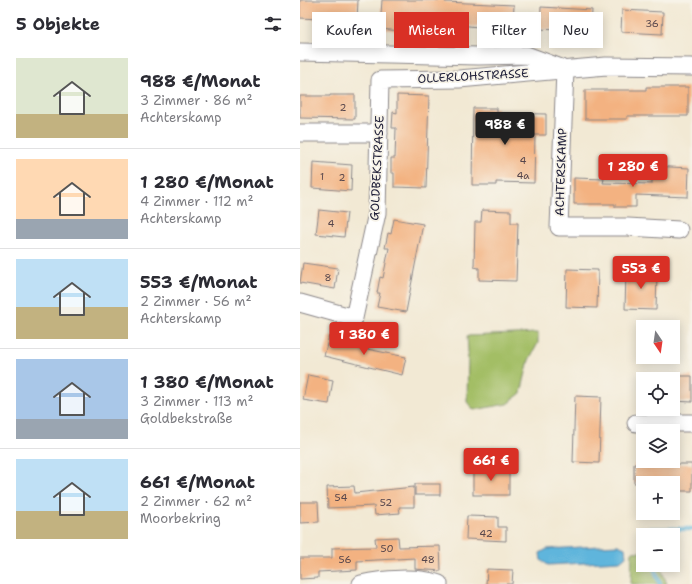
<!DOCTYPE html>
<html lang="de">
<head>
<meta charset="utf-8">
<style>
	body { margin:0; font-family:"Shantell Sans",sans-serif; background:#f7f7f7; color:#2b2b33; height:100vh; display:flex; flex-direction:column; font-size:15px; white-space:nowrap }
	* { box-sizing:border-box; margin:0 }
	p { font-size:13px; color:#7c7c81 }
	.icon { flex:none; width:22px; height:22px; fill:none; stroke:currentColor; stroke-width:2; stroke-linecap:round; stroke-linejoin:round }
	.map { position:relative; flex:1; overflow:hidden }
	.side { display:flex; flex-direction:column; background:#fff; width:300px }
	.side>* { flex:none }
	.hud { position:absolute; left:12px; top:12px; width:320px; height:36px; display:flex; gap:8px }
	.needle { width:26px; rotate:167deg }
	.controls { position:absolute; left:336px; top:320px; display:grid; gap:8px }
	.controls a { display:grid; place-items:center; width:44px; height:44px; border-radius:0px; background:#fff; box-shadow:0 2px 10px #0003; font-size:20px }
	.price { position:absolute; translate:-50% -34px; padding:0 9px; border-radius:4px; background:#d93025; color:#fff; font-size:13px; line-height:26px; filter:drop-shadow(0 1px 2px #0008) }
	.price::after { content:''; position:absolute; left:50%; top:24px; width:12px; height:9px; margin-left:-6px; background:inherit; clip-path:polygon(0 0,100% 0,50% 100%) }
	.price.current { background:#222; color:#fff }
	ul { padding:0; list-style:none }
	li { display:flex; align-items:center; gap:12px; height:100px; padding:0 16px }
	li+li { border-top:1px solid #e1e1e2 }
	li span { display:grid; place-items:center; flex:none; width:112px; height:80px; border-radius:0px; color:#555 }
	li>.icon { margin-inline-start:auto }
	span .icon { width:48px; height:48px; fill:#fffc; stroke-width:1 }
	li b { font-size:17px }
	h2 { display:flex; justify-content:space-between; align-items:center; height:48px; padding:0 16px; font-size:17px }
	.pill { padding:0 14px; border-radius:0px; background:#fff; box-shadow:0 2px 10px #0003; font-size:14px; line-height:36px }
	.pill.current { background:#d93025; color:#fff }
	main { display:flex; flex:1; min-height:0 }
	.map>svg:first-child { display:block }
</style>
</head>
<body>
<main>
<section class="side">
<h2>5 Objekte<svg class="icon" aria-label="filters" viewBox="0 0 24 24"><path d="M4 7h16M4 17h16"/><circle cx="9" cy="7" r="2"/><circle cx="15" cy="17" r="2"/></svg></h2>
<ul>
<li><span style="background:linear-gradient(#dfe7d0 70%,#c2b280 0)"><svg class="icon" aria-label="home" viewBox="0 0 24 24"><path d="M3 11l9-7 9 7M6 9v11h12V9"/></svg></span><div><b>988 €/Monat</b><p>3 Zimmer · 86 m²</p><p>Achterskamp</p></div></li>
<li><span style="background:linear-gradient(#ffd9b3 75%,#9aa5b1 0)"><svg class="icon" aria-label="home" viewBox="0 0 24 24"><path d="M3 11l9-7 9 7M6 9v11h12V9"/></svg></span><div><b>1 280 €/Monat</b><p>4 Zimmer · 112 m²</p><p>Achterskamp</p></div></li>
<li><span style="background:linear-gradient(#bfe0f5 60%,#c2b280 0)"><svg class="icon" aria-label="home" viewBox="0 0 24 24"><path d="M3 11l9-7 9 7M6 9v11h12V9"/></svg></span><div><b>553 €/Monat</b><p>2 Zimmer · 56 m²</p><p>Achterskamp</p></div></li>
<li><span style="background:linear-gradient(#a9c7e8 75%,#9aa5b1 0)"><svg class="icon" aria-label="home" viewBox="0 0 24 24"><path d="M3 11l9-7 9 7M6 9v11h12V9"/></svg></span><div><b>1 380 €/Monat</b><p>3 Zimmer · 113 m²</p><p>Goldbekstraße</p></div></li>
<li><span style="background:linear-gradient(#bfe0f5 65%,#c2b280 0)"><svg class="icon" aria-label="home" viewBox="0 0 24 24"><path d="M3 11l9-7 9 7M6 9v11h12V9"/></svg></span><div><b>661 €/Monat</b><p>2 Zimmer · 62 m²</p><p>Moorbekring</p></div></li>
</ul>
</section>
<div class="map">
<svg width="392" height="584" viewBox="0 0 392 584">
	<rect width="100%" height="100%" fill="#f7f3e8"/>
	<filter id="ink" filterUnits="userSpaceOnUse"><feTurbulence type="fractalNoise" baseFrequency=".025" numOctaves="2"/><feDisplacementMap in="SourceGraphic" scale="8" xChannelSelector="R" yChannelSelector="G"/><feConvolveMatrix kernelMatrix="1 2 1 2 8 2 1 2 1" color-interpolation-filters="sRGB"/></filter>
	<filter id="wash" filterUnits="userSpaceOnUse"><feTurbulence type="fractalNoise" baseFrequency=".012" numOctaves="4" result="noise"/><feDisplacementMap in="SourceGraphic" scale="16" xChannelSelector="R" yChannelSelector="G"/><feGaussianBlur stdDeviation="0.9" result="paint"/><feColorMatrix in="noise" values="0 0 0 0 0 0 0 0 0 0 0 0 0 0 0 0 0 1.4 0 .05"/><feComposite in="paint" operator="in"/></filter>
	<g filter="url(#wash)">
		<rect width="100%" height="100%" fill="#f2e9d4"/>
		<g fill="#a3be65" stroke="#627050">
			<path d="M238,333V343L229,360L221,393L207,404L174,410L167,402L168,351L167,336Z"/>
			<path d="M343,551V565H360L367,584H331L332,552Z"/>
		</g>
		<path fill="#5fb5dc" stroke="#406c8c" d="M318,545L325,548L326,556L320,561L248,565L241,560L240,553L247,549Z"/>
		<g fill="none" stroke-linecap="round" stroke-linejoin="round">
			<g stroke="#5fb5dc" stroke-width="4.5">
				<path d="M342,533L341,529H392"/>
				<path d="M353,565L360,584"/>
			</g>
		</g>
		<g id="blocks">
			<g fill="#f3b281">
				<path d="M0,0H58L57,21L0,18Z"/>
				<path d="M82,0H146L145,2L214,5L213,26L178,24V27L159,25L160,20L103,16L101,31L80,29Z"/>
				<path d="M241,7L292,10L291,32L240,29Z"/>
				<path d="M322,10L363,12L362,34L321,32Z"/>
				<path d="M346,87H388V116H327V119H285V90H346Z"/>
				<path d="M30,95H55V119L0,118V96H30Z"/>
				<path d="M97,95L129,96L126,188L94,187V173H91V158H95L96,128H92L93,112L97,113Z"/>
				<path d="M173,108H197V113L246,114V135H235L234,183L196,182V185H172Z"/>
				<path d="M13,162L52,165L51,191L12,188Z"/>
				<path d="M352,166L389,168L388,197L336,195V207H315V204H274V178L304,179L303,183L352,184Z"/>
				<path d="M19,210L47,213L44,237L16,234Z"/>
				<path d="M182,210L211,211V223H218L216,281L179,280V268L174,267L175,222H181Z"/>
				<path d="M94,219L123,224L106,312L77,307L80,293H77L80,277L83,278L89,248H85L88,233L91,234Z"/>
				<path d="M3,263L38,268L35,289L0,283Z"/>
				<path d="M267,269L298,270L297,308L266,307Z"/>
				<path d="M326,271L357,272L356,310L325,309Z"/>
				<path d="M29,336L63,344L62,348L106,357L102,375L24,356Z"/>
				<path d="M8,375L33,380L29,404L3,400Z"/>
				<path d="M373,376H392V402L373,401Z"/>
				<path d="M275,396L301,397L299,463L273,462Z"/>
				<path d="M334,464H392V491H373V483H334Z"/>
				<rect x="173" y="470" width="36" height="25"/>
				<rect x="115" y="484" width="25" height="11"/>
				<path d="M54,486L55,493L114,487V507H99L100,513L75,515L74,506L28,508L27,487Z"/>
				<path d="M0,502H18L19,522L0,523Z"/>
				<path d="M167,516L198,517V527H206V541L166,539Z"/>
				<path d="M98,537L99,547L140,546L141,571L115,569V558L57,561V570L18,572V578L0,579V558H32V548L76,547L75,538Z"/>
				<path d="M187,569L213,570L212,584H186Z"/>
			</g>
		</g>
	</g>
	<g filter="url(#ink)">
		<use href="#blocks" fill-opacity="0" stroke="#8a8688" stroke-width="1"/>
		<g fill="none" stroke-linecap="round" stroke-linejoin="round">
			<defs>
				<g id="minor">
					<path d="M0,52L178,56L226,55L261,68"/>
					<path d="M265,70L259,227H328L379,230"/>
					<path d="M0,133H79"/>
					<path d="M0,303L54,318L77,213L80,80L159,79L306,66L392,67"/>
					<path d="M336,423H392"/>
					<path d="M61,584C82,579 118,576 139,584"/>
				</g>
			</defs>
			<use href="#minor" stroke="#8a8688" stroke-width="19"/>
			<use href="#minor" stroke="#fff" stroke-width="17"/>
		</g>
	</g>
	<g text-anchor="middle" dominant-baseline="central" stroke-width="3.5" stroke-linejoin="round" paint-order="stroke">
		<g font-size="10" fill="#56464c">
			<text x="352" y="23">36</text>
			<text x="43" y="107">2</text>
			<text x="223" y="160">4</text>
			<text x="223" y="175">4a</text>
			<text x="22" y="176">1</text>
			<text x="42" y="177">2</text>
			<text x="31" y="223">4</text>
			<text x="28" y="277">8</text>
			<text x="41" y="497">54</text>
			<text x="86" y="502">52</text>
			<text x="186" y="533">42</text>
			<text x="87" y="548">50</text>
			<text x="45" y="559">56</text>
			<text x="128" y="559">48</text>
		</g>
		<g font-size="12" fill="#22223b" stroke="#f7f3e8">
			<text transform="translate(173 76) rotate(-3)">OLLERLOHSTRASSE</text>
			<text transform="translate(77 168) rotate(-87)">GOLDBEKSTRASSE</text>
			<text transform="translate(261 172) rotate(-88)">ACHTERSKAMP</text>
		</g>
	</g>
</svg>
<div class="controls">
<a><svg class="needle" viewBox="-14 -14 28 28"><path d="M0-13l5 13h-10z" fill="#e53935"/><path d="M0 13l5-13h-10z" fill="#7c7c81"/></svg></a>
<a><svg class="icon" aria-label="locate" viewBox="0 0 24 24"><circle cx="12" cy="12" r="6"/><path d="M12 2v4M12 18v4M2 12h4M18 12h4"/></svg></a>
<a><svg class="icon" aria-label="layers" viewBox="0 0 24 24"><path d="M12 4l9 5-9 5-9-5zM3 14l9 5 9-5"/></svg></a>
<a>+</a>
<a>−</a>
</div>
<b class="price current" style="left:205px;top:146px">988 €</b>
<b class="price" style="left:333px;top:188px">1 280 €</b>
<b class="price" style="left:341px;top:290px">553 €</b>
<b class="price" style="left:64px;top:356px">1 380 €</b>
<b class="price" style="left:191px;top:482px">661 €</b>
<div class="hud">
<a class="pill">Kaufen</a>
<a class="pill current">Mieten</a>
<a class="pill">Filter</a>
<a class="pill">Neu</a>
</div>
</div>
</main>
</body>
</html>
